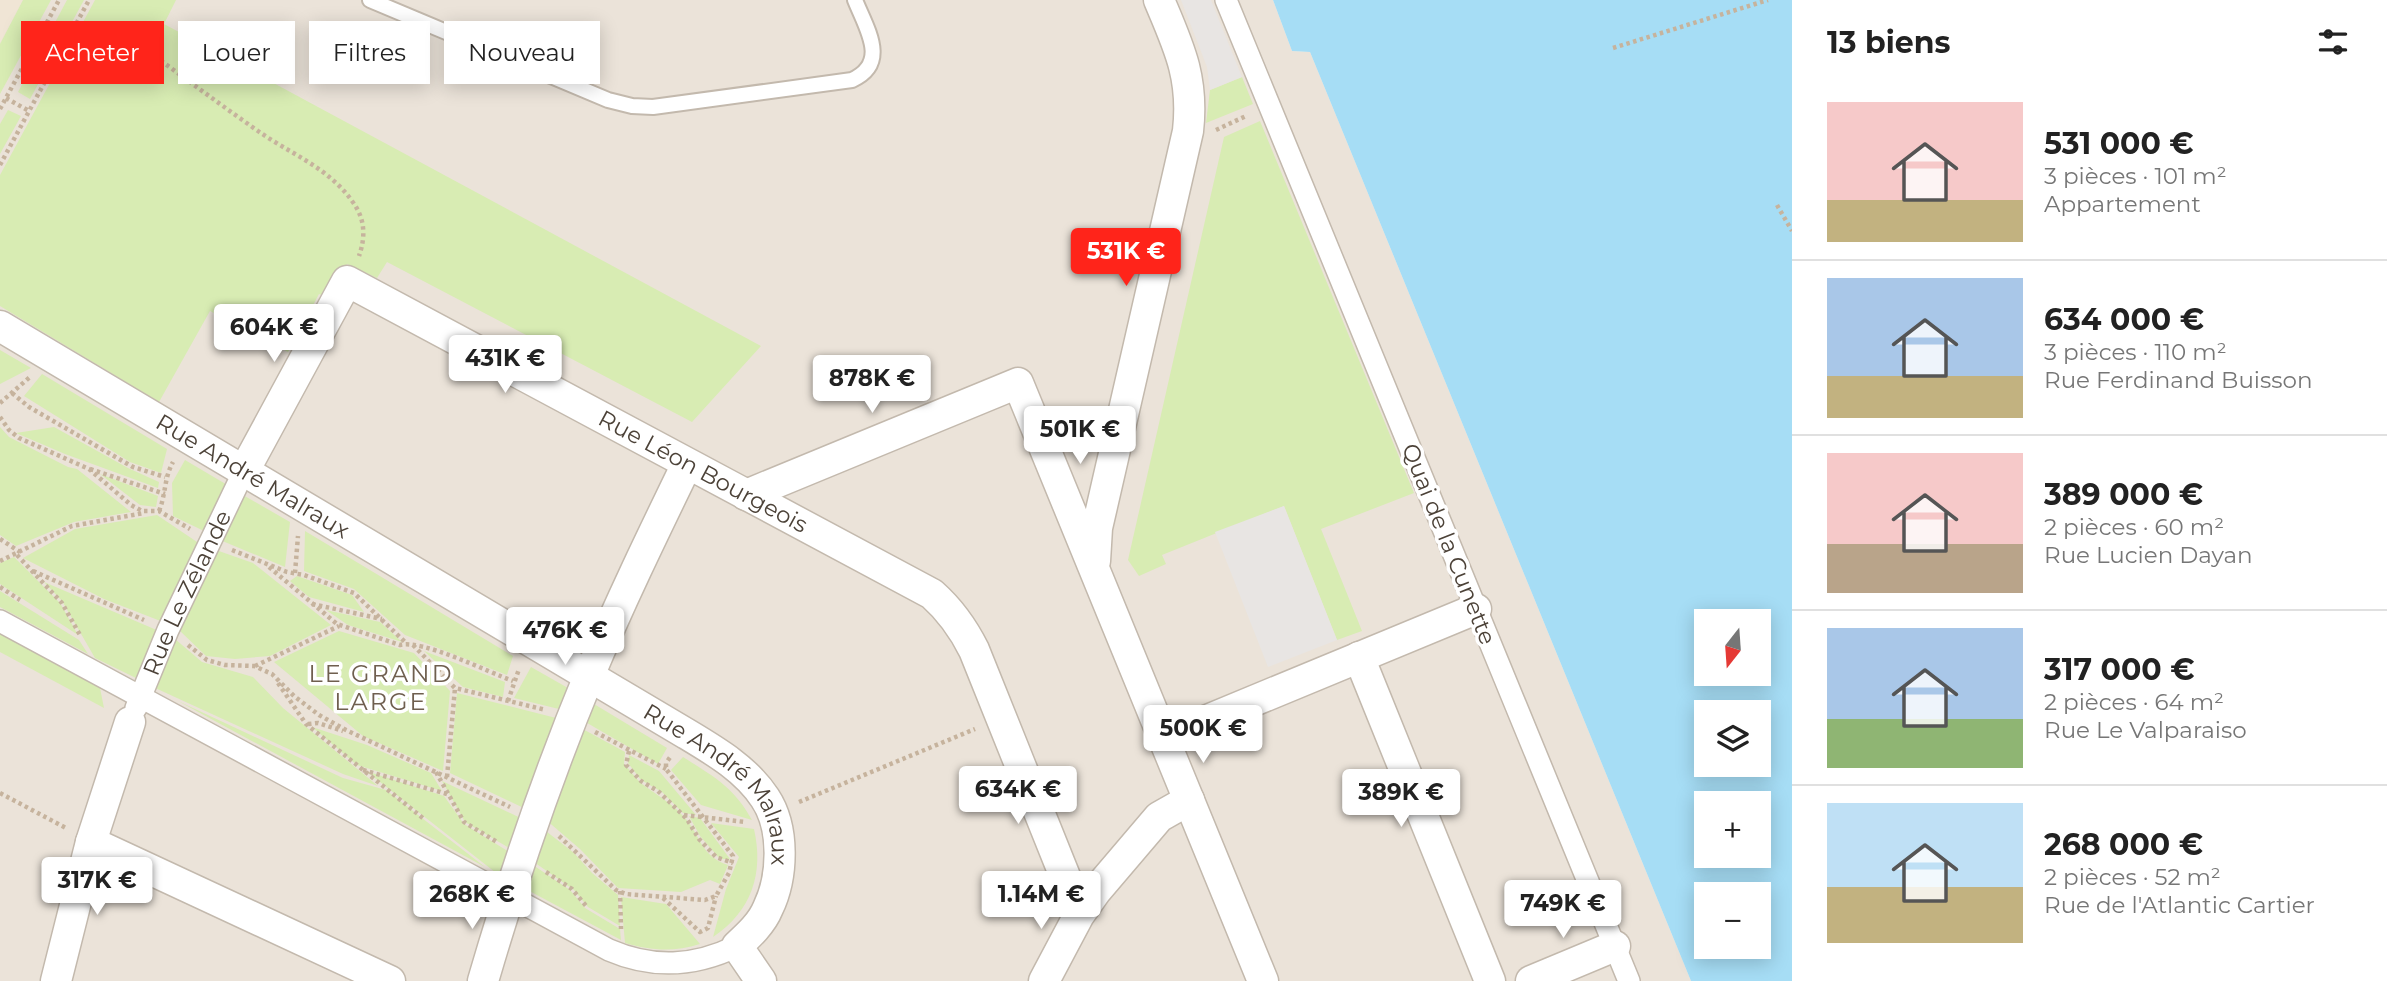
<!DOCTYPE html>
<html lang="fr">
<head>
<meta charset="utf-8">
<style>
	body { margin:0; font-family:Montserrat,sans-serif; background:#f6f6f6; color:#222; height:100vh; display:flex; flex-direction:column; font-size:26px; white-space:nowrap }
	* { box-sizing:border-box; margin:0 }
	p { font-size:23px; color:#767676 }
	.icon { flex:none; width:38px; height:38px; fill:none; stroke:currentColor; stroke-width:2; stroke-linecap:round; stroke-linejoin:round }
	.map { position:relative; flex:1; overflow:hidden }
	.drawer { display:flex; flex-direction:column; background:#fff; width:595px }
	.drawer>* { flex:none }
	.banner { position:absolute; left:21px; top:21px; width:665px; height:63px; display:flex; gap:14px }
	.needle { width:46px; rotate:197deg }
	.tools { position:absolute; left:1694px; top:609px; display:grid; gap:14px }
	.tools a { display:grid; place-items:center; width:77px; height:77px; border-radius:0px; background:#fff; box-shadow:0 4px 18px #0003; font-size:35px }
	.price { position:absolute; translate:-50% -60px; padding:0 16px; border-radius:7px; background:#fff; color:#222; font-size:23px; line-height:46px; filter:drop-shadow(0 2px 4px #0008) }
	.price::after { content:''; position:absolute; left:50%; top:42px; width:21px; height:16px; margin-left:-10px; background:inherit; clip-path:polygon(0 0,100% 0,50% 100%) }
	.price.selected { background:#ff241a; color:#fff }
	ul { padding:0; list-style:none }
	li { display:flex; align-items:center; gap:21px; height:175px; padding:0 35px }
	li+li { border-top:2px solid #e0e0e0 }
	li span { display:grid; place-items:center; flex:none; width:196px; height:140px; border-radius:0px; color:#555 }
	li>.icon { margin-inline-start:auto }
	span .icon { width:84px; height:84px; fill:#fffc; stroke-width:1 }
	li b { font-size:30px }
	h2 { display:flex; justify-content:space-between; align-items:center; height:84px; padding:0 35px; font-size:30px }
	.tag { padding:0 24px; border-radius:0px; background:#fff; box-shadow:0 4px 18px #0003; font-size:24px; line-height:63px }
	.tag.selected { background:#ff241a; color:#fff }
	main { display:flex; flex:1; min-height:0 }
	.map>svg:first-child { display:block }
</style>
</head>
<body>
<main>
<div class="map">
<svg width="1792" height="981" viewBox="0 0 1792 981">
	<rect width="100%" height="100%" fill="#f6f2eb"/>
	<path fill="#ebe3d9" d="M0,0H1273L1292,51L1310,52L1691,981H0Z"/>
	<path fill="#f0e5d5" d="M0,0H23L0,44Z"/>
	<g fill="#d8ecb3">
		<path d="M23,0H51L0,94V44Z"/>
		<path d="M67,0H84L30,99L18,92Z"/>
		<path d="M95,0H176L164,24L761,346L692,422L387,262L377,278L347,264L329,298L319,294L288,352L210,311L159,402L0,306V175Z"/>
		<path d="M1242,77L1253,104L1206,123L1210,90Z"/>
		<path d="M8,110L21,116L0,154V124Z"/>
		<path d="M1260,121L1414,493L1321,529L1362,631L1337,640L1284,506L1162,555L1166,564L1139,576L1128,560L1224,137Z"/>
		<path d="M0,350L31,368L0,384Z"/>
		<path d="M42,374L167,449L161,473L130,462L24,396Z"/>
		<path d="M0,427L9,437L68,467L77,469L131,512L74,522L16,546L0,535Z"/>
		<path d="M54,427L128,468L159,482L158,488L65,454L16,433Z"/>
		<path d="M185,460L229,486L206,532L173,516L172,483Z"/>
		<path d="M100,474L158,496L156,507L140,505Z"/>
		<path d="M243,495L290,522L285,567L220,540Z"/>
		<path d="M157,515L200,544L163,622L104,599L23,558L75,529Z"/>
		<path d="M305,531L513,656L507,675L405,635L354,589L304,571Z"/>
		<path d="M216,550L253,563L331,625L270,656L235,659L206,656L179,630Z"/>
		<path d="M14,557L60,603L78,635L0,584V563Z"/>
		<path d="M297,576L352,595L364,612L309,597L290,581Z"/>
		<path d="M44,582L159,631L138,679L95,658L62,601Z"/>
		<path d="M0,591L79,640L88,654L0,607Z"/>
		<path d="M326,610L380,622L402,642L348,625Z"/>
		<path d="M339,631L414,653L450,691L443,771L363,736L274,662Z"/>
		<path d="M0,633L99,683L104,708L0,652Z"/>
		<path d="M175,639L202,662L253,677L283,708L378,786L343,774L153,687Z"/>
		<path d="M424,651L505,682L503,697L463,687Z"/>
		<path d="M531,667L575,692L567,711L514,698Z"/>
		<path d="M457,693L564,720L530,811L450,773Z"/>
		<path d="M178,701L343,778L386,790L485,867Z"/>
		<path d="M589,701L667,748L658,764L582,720Z"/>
		<path d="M312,727L367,745L431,773L442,791L357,765Z"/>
		<path d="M579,727L625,752L624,764C630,770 636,779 642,784C657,795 673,804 685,818C701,837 701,856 728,865L720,884L710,880L681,892L618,888L580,849L545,819Z"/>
		<path d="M629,755L659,771L696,815L683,813L662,792L641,780L628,763Z"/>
		<path d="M683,757C714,777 733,786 752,820L701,805L671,770Z"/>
		<path d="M366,771L444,796L464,824L514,855L500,876Z"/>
		<path d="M442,781L527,821L516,852L465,822Z"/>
		<path d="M689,816L700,818L730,859H720L700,836Z"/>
		<path d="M711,823L754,829C764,873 752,911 713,937L726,889L739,857Z"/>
		<path d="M542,828L574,853L592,873L618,895L620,926L588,907L574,890L531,860Z"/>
		<path d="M530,863L570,890L585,908L620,929L621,940L522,887Z"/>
		<path d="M621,897L666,904L700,944C674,952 652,951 625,943Z"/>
	</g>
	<g fill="#e8e5e3">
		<path d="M1181,0H1211L1242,77L1210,90L1207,67Z"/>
		<path d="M1284,506L1337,640L1268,667L1215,532Z"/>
	</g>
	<path fill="#a6ddf5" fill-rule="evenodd" d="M1273,0H1792V981H1691L1310,52L1292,51ZM1706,621H1759V674H1706ZM1706,712H1759V765H1706ZM1706,803H1759V856H1706ZM1706,894H1759V947H1706Z"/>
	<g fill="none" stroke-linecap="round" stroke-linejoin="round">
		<defs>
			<path id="service" d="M370,0L608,100L632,106L653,107L852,80C890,63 866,28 855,0"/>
			<g id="pedestrian">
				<path d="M1226,0L1629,981"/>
				<path d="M0,621L609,950C653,969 694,967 737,946"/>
				<path id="s1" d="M136,708L168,630L244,471"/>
			</g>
			<g id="minor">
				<path id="s2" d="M0,326L685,733C715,751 746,769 765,798C785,828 783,877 768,908C762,923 749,935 737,946L761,981"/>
				<path id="s3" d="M244,471L347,281L932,594C950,610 963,628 974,650L1068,884L1084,907"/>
				<path d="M746,495L1018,383L1263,981"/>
				<path d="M1095,561L1097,528L1188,131C1194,78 1179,47 1159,0"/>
				<path d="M1359,657L1490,981"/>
				<path d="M1164,738L1476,609"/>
				<path d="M91,842L390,981"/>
				<path d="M56,981L91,842L130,722"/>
				<path d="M483,981C513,878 548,775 589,676C619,604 653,534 687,464"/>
				<path d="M1044,981L1079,915L1096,891L1159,817L1189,800"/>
				<path d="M1531,981L1615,946"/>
			</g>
		</defs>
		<use href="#service" stroke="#c3b9ad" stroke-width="18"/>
		<use href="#pedestrian" stroke="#c3b9ad" stroke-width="24"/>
		<use href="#minor" stroke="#c3b9ad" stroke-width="33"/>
		<g stroke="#c6b39d" stroke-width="4.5" stroke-dasharray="3.5 3.5" stroke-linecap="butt">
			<path d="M110,23C159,59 208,96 258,131C289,153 329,168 352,201C365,218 366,236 359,256"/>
			<path d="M1613,48L1768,0"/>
			<path d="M6,98L29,111"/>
			<path d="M0,109L59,0"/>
			<path d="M1216,130L1246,116"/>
			<path d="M0,165L89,0"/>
			<path d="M1777,205L1792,231"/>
			<path d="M12,393L29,407L133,467L165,477"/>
			<path d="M0,403L30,377"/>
			<path d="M0,417L9,430L19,438L89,469L131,505L142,511H159L190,529"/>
			<path d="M90,469L165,494"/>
			<path d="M159,511C166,494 164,478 173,462"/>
			<path d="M0,539L20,552"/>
			<path d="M232,550L287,572L304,575L354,593L406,643"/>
			<path d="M17,555L62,603L80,635"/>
			<path d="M0,561L72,526L144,513"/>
			<path d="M269,567L337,624L400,645C422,639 488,672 513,681"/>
			<path d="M33,571L144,620"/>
			<path d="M295,573L298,536"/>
			<path d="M0,587L20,600"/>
			<path d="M312,604L382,619"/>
			<path d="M188,645L207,660L225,665L254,666L272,674L294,696L319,715L346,730L510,807"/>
			<path d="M413,645L455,688L546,710"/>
			<path d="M255,666L339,626"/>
			<path d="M278,683L306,724L424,819"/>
			<path d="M508,701L519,669"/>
			<path d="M308,724L318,723L343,731"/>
			<path d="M595,732L666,769"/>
			<path d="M629,751L626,765L641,781L658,791L687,819L699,839L716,857L733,863"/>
			<path d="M363,770L447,794"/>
			<path d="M436,772L464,822L497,842"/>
			<path d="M447,777L455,688"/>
			<path d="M0,793L66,828"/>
			<path d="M799,802L975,729"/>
			<path d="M684,815L745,822"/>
			<path d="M559,836L616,890L626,894L705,900L716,896L729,873L733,856L666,769V763L671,756"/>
			<path d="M546,872L572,889L587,907"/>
			<path d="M620,891L621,929"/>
			<path d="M663,898L700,932L708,928L716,896"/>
		</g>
		<use href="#service" stroke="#fff" stroke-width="14"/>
		<use href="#pedestrian" stroke="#fff" stroke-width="21"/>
		<use href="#minor" stroke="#fff" stroke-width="30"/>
	</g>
	<g text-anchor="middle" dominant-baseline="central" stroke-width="7" stroke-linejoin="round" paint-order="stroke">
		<g font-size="23" fill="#4c4238" stroke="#fff">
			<text stroke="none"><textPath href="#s3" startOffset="620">Rue Léon Bourgeois</textPath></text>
			<text stroke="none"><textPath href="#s2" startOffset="294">Rue André Malraux</textPath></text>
			<text transform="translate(1449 544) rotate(68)">Quai de la Cunette</text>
			<text stroke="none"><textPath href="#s1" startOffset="126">Rue Le Zélande</textPath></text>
			<text stroke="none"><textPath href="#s2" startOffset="861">Rue André Malraux</textPath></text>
		</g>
		<g font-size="24" letter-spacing="2" fill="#6f5f4f" stroke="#fff">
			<text x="381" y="673">LE GRAND<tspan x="381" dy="28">LARGE</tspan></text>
		</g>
	</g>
</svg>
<div class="tools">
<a><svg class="needle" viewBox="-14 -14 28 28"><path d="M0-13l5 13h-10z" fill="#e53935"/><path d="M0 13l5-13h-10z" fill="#767676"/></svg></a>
<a><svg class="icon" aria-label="layers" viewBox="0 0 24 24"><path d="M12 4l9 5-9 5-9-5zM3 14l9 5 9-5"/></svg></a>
<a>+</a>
<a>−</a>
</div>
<b class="price selected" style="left:1126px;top:288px">531K €</b>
<b class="price" style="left:274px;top:364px">604K €</b>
<b class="price" style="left:505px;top:395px">431K €</b>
<b class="price" style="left:872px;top:415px">878K €</b>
<b class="price" style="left:1080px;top:466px">501K €</b>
<b class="price" style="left:565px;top:667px">476K €</b>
<b class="price" style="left:1203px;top:765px">500K €</b>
<b class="price" style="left:1018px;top:826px">634K €</b>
<b class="price" style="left:1401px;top:829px">389K €</b>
<b class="price" style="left:97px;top:917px">317K €</b>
<b class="price" style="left:472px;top:931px">268K €</b>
<b class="price" style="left:1041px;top:931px">1.14M €</b>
<b class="price" style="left:1563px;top:940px">749K €</b>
<div class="banner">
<a class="tag selected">Acheter</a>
<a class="tag">Louer</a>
<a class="tag">Filtres</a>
<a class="tag">Nouveau</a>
</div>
</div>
<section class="drawer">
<h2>13 biens<svg class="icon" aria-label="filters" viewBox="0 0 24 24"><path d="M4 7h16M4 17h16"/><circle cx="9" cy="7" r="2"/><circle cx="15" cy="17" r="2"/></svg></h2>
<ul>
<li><span style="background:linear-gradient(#f6c9c9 70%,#c2b280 0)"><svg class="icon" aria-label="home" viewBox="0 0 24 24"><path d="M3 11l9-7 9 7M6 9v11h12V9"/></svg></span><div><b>531 000 €</b><p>3 pièces · 101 m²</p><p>Appartement</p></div></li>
<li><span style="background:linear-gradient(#a9c7e8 70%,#c2b280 0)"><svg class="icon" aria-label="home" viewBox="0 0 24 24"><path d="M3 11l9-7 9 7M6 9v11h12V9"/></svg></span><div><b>634 000 €</b><p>3 pièces · 110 m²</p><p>Rue Ferdinand Buisson</p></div></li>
<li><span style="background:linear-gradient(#f6c9c9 65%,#b9a48a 0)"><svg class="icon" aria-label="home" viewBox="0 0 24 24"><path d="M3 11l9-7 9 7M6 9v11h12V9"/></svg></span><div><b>389 000 €</b><p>2 pièces · 60 m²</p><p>Rue Lucien Dayan</p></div></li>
<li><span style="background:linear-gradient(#a9c7e8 65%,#8fb573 0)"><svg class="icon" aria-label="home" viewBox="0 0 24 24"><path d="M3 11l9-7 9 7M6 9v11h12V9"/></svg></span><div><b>317 000 €</b><p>2 pièces · 64 m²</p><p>Rue Le Valparaiso</p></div></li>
<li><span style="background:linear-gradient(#bfe0f5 60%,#c2b280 0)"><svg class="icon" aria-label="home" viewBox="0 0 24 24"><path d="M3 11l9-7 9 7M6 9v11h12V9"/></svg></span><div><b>268 000 €</b><p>2 pièces · 52 m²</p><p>Rue de l'Atlantic Cartier</p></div></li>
</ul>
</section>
</main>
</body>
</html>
